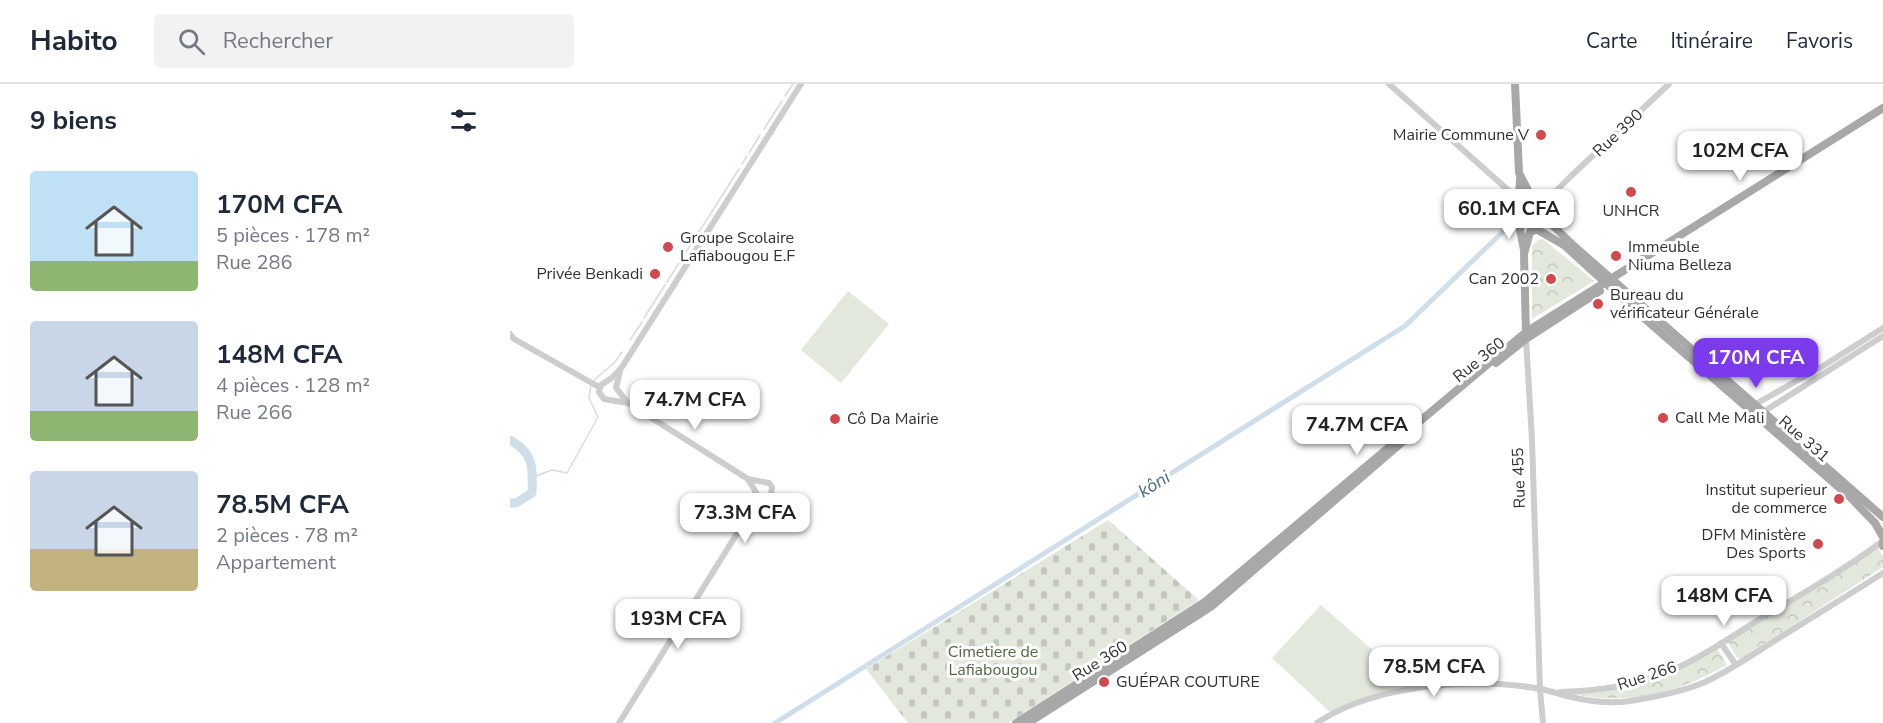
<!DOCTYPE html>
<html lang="fr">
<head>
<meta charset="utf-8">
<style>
	body { margin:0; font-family:"Nunito Sans",sans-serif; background:#f2f2f3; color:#1f2937; height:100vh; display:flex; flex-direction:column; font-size:22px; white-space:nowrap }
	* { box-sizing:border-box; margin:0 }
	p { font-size:20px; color:#747a83 }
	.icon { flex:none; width:33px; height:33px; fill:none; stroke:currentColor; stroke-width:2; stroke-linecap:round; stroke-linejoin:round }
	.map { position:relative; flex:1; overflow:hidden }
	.drawer { display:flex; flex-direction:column; background:#fff; width:510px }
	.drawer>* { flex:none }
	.price { position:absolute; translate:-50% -51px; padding:0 14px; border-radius:12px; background:#fff; color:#222; font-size:20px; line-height:39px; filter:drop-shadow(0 2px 3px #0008) }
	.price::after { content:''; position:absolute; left:50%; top:36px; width:18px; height:14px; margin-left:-9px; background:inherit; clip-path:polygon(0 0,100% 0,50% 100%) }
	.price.selected { background:#7c3aed; color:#fff }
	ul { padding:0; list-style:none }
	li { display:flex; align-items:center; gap:18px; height:150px; padding:0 30px }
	li span { display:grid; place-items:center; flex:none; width:168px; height:120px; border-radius:6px; color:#555 }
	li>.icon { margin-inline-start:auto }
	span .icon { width:72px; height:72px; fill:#fffc; stroke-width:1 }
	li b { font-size:26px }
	h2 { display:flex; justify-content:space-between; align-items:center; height:72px; padding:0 30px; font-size:26px }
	header { display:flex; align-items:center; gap:36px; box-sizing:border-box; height:84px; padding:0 30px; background:#fff; border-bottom:2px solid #e0e1e3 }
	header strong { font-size:28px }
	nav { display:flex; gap:33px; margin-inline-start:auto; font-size:21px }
	.search { width:420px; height:54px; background:#f2f2f3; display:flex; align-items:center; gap:15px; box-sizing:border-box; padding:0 21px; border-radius:6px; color:#747a83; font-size:22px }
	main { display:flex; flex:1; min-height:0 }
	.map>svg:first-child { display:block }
</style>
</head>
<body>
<header>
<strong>Habito</strong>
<div class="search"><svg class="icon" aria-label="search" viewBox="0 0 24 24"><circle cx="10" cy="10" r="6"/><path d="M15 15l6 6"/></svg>Rechercher</div>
<nav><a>Carte</a><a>Itinéraire</a><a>Favoris</a></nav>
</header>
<main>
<section class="drawer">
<h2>9 biens<svg class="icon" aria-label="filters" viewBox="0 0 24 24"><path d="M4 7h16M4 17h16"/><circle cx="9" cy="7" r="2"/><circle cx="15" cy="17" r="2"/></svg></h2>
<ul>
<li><span style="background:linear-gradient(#bfe0f5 75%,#8fb573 0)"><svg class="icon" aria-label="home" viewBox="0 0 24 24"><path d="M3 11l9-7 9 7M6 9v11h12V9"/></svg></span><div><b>170M CFA</b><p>5 pièces · 178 m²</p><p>Rue 286</p></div></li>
<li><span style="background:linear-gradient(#c9d6e8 75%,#8fb573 0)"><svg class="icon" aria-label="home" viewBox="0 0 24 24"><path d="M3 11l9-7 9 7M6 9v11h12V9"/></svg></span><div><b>148M CFA</b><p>4 pièces · 128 m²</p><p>Rue 266</p></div></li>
<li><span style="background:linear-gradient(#c9d6e8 65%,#c2b280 0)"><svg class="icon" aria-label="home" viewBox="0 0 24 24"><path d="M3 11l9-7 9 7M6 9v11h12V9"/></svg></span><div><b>78.5M CFA</b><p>2 pièces · 78 m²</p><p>Appartement</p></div></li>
</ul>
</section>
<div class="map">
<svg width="1373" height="639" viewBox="0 0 1373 639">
	<defs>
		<pattern id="cemetery-stones" width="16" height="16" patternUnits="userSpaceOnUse" patternTransform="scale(1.5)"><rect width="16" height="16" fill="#e3e8dd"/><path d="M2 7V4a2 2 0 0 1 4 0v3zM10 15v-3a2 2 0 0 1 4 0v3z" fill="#c3c7be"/></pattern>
		<pattern id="park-crowns" width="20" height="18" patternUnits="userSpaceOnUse" patternTransform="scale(1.5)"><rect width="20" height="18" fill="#e3e8dd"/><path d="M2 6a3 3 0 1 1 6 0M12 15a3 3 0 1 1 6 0" fill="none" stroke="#c3c7be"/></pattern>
	</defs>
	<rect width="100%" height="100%" fill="#fff"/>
	<path fill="url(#cemetery-stones)" d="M598,436L689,516L498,639H398L356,585Z"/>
	<g fill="url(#park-crowns)">
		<path d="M1019,111L1028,119L1030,129L1024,143L1018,146L1013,142L1012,116Z"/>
		<path d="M1033,155L1084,197L1022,235V162L1028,156Z"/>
		<path d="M1367,463L1373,472V483L1231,575L1227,574L1218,558Z"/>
		<path d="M1207,564L1217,581C1166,610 1117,622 1058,609L1124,600Z"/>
	</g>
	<g fill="#e3e8dd">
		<path d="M338,207L379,240L331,299L291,266Z"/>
		<path d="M811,521L905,603L861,612L820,628L762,574Z"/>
	</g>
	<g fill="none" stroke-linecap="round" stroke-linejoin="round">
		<g stroke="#cfdee9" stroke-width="1.5">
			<path d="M275,12L283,0"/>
			<path d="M254,45L272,17"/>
			<path d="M239,69L250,51"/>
			<path d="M232,80L237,72"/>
			<path d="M157,198L229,85"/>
			<path d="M134,234L155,201"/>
			<path d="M120,256L132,238"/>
			<path d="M83,297L105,278L112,268"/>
			<path d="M23,393L42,386L57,389L88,333L79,314L81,301"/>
		</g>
		<path stroke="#cfdee9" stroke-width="5" d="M265,639L895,242L1004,137"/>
		<path stroke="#cfdee9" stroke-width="9" d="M0,356C24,369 23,384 22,409L6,419H0"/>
		<g stroke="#cdcdcd" stroke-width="6">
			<path d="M879,0L998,106L1008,112"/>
			<path d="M1033,124L1043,110L1060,93L1159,0"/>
			<path d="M0,250L4,255L89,303"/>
			<path d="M1016,255L1022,356L1030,605L1033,639"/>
			<path d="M110,287L106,304L118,319L238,395L247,410L244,421"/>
			<path d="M118,319L94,315L89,308L91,301L103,293L112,283L291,0"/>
			<path d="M1242,322L1313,282L1373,244"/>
			<path d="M1250,330L1373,252"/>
			<path d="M1211,559L1226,581"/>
			<path d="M1050,608C1086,607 1124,602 1158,588C1191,574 1223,552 1253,533C1294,509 1335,485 1373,457"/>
			<path d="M109,639L241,427L247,419L261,411L262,403L259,399L238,395"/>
			<path d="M807,639C864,600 965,593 1031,605C1040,607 1049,610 1057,612C1077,617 1101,620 1120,617C1145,613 1172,608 1195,598C1221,586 1245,569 1269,554C1304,532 1339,511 1373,489"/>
		</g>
		<g stroke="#a8a8a8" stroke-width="8">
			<path d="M1005,0L1009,89L1019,108"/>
			<path d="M1010,95L1008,135L1014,166"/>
			<path d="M1016,108C1035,113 1038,135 1023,147"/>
			<path d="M1033,132L1064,162L1373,433"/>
			<path d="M1026,145L1054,161L1135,235L1340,413L1365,439L1373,453"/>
			<path d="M1016,250L1014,170L1020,148"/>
			<path d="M986,279L1016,255L1090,207"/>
			<path d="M1373,458V462"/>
			<path d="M506,639L696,517L1016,248L1373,24"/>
			<path d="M518,639L702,522L897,354"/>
		</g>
	</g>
	<g fill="#d1494d" stroke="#fff" stroke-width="2">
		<circle cx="1031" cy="51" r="6"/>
		<circle cx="1121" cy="108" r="6"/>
		<circle cx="158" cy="163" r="6"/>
		<circle cx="1106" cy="172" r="6"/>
		<circle cx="145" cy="190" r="6"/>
		<circle cx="1041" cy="195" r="6"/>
		<circle cx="1088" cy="220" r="6"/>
		<circle cx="1153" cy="334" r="6"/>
		<circle cx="325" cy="335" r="6"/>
		<circle cx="1329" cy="415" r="6"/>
		<circle cx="1308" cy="460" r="6"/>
		<circle cx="594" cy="598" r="6"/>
	</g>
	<g text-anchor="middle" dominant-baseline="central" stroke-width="6" stroke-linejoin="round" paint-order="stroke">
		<g font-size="16" fill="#303030" stroke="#fff">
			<text transform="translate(1108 49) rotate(-43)">Rue 390</text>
			<text transform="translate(969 276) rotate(-39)">Rue 360</text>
			<text transform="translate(1294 355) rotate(41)">Rue 331</text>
			<text transform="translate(1009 394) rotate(-92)">Rue 455</text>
			<text transform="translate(590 577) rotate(-32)">Rue 360</text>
			<text transform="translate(1137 592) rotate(-18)">Rue 266</text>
		</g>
		<g font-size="16" fill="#303030" stroke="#fff" text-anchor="start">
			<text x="1019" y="51" text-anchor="end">Mairie Commune V</text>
			<text x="1121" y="127" text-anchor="middle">UNHCR</text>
			<text x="170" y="154">Groupe Scolaire<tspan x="170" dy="18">Lafiabougou E.F</tspan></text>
			<text x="1118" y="163">Immeuble<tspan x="1118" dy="18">Niuma Belleza</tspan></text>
			<text x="133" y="190" text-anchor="end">Privée Benkadi</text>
			<text x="1029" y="195" text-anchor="end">Can 2002</text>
			<text x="1100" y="211">Bureau du<tspan x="1100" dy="18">vérificateur Générale</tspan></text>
			<text x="1165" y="334">Call Me Mali</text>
			<text x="337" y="335">Cô Da Mairie</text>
			<text x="1317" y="406" text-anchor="end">Institut superieur<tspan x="1317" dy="18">de commerce</tspan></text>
			<text x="1296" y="451" text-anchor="end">DFM Ministère<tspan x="1296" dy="18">Des Sports</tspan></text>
			<text x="606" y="598">GUÉPAR COUTURE</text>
		</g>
		<g font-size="16" fill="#526743" stroke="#fff">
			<text x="483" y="568">Cimetiere de<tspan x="483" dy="18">Lafiabougou</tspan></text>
		</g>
		<g font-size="18" font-style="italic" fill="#486d89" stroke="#fff">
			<text transform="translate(644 400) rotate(-32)">kôni</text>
		</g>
	</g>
</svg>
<b class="price" style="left:1230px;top:98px">102M CFA</b>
<b class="price" style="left:999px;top:156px">60.1M CFA</b>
<b class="price selected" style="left:1246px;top:305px">170M CFA</b>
<b class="price" style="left:185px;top:347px">74.7M CFA</b>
<b class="price" style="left:847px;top:372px">74.7M CFA</b>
<b class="price" style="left:235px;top:460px">73.3M CFA</b>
<b class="price" style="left:1214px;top:543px">148M CFA</b>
<b class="price" style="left:168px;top:566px">193M CFA</b>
<b class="price" style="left:924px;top:614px">78.5M CFA</b>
</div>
</main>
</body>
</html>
